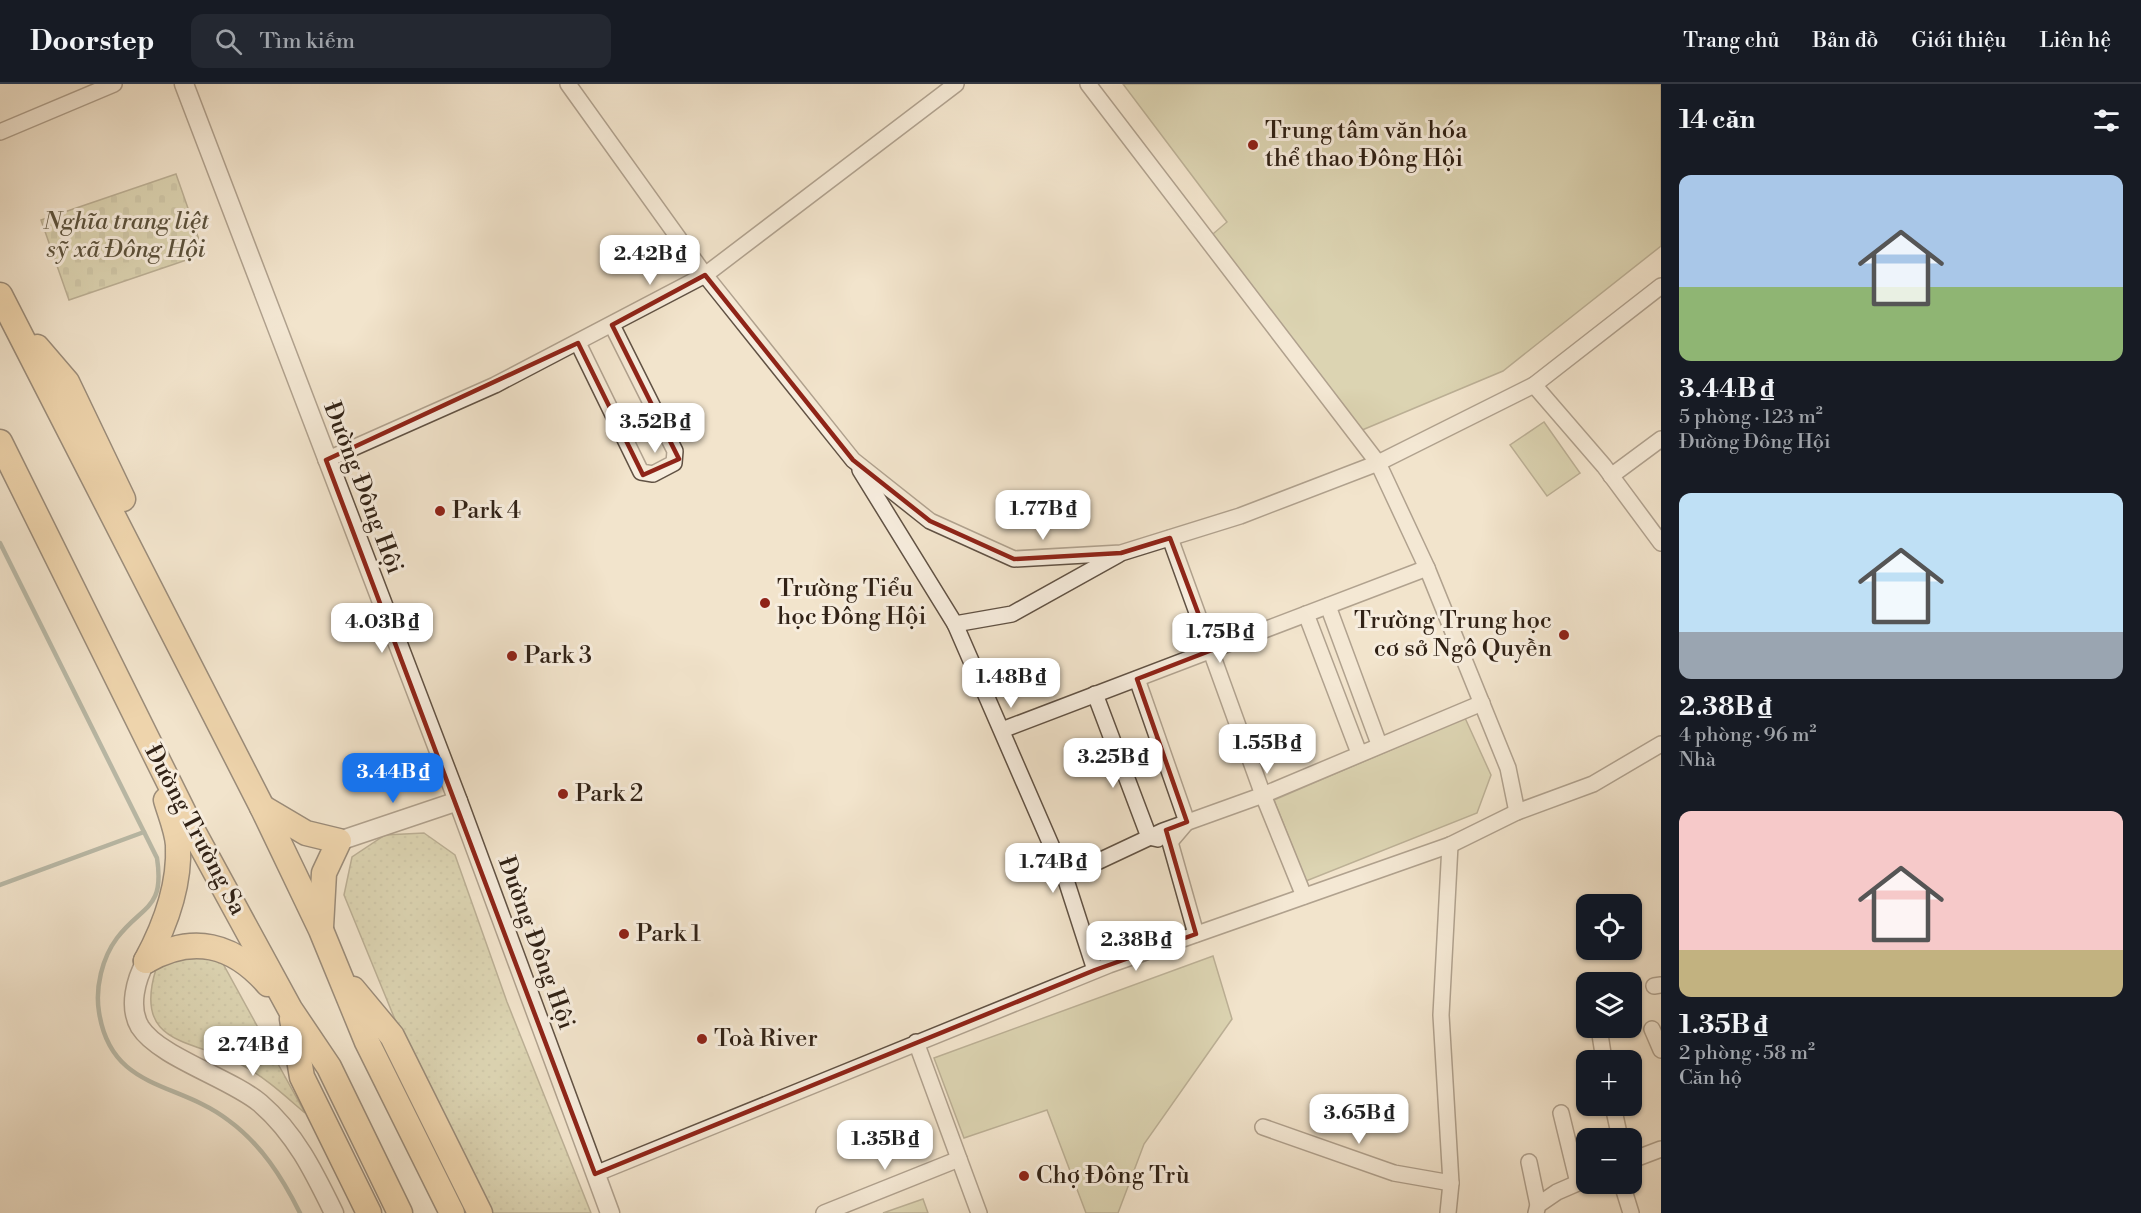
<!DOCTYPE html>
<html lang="vi">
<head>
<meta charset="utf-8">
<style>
	body { margin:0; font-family:"Libre Bodoni",serif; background:#242831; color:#f1f3f6; height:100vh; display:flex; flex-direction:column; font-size:22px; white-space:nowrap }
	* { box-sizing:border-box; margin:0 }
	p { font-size:20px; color:#9ea1a6 }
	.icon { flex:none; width:33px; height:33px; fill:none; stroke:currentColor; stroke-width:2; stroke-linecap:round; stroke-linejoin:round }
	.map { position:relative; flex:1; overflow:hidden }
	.panel { display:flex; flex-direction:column; background:#171b24; width:480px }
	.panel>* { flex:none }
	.controls { position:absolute; left:1576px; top:810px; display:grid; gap:12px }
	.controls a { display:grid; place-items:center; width:66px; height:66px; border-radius:12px; background:#171b24; box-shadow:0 2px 4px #0004; font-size:30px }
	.price { position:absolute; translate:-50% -51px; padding:0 14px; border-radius:12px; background:#fff; color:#222; font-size:20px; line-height:39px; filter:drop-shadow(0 2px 3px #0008) }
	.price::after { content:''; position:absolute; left:50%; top:36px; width:18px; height:14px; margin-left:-9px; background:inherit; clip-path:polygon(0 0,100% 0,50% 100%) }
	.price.on { background:#1a73e8; color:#fff }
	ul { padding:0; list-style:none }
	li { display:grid; align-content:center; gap:12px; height:318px; padding:0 18px }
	li span { display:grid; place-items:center; height:186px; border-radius:12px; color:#555 }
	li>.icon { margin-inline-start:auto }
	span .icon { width:108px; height:108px; fill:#fffc; stroke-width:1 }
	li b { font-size:26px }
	h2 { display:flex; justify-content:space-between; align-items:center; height:72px; padding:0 18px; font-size:26px }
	header { display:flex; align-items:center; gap:36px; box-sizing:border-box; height:84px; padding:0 30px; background:#171b24; border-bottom:2px solid #363941 }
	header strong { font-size:28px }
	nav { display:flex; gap:33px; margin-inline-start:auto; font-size:21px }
	.search { width:420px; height:54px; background:#242831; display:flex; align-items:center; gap:15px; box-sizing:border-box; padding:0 21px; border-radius:12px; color:#9ea1a6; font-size:22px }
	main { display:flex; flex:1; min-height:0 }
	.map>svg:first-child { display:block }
</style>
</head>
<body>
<header>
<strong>Doorstep</strong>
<div class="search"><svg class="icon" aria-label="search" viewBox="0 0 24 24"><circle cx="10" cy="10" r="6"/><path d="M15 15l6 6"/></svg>Tìm kiếm</div>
<nav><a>Trang chủ</a><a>Bản đồ</a><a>Giới thiệu</a><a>Liên hệ</a></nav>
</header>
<main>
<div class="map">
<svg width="1661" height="1129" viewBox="0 0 1661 1129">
	<defs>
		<pattern id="grass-dots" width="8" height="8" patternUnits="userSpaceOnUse" patternTransform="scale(1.5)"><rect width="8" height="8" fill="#c2c293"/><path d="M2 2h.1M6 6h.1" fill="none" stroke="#a7a67e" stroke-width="1.8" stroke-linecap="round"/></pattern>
		<pattern id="cemetery-stones" width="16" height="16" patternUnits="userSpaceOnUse" patternTransform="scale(1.5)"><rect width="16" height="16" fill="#c2c293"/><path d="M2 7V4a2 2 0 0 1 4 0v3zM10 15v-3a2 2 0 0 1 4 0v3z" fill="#a7a67e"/></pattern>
	</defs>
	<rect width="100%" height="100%" fill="#f2e4cc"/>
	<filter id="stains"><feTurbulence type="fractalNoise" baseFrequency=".00333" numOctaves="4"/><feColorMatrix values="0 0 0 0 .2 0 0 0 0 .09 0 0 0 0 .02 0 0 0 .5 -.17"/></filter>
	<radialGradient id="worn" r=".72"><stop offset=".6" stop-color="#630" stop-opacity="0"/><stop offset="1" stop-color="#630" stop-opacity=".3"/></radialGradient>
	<g fill="url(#grass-dots)" stroke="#7a7254" stroke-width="1.5">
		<path d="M424,749L455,771L507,918L591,1129H492L396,938L344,811L352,773L385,751Z"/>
		<path d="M188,871L222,878L305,1029C285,1012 266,994 242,981C194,955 132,963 156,885Z"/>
	</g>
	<path fill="url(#cemetery-stones)" stroke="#7a7254" stroke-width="1.5" d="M176,90L204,170L69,216L41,136Z"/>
	<g fill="#c2c293" stroke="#7a7254" stroke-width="1.5">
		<path d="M1123,0H1661V162L1503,287L1355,349L1207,155L1227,138Z"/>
		<path d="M1544,338L1580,389L1547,412L1510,361Z"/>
		<path d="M1465,634L1491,691L1477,729L1306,797L1274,716Z"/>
		<path d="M1213,872L1232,935L1144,1060L1118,1129H1086L1047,1026L964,1054L934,974Z"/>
		<path d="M923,1115L928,1129H883Z"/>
	</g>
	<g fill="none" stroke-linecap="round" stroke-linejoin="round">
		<g stroke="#718074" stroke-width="4.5">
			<path d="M0,459L157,774C165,826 142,821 117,854C102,874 95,904 99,928C111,1007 178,997 228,1036C261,1060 282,1093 300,1129"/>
			<path d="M0,801L144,748"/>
		</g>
		<defs>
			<g id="minor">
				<path d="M568,0L705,191L853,376L930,437L1014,475L1121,469L1240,432L1378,379L1534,301L1661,202"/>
				<path d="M1088,0L1378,379L1427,484L1508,684L1517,728"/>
				<path d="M0,48L114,0"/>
				<path d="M578,259L641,388L653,390L674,379L675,367L612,241"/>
				<path d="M1534,301L1604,382L1661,459"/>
				<path d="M326,376L495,301L705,191L956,0"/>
				<path d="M860,386L955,540L1012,530L1118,471"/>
				<path d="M1611,392L1661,355"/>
				<path d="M1170,454L1263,711L1304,812"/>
				<path d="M1328,522L1379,660"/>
				<path d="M1306,530L1359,669"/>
				<path d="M955,540L1065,793L1095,886"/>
				<path d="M1137,595L1187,738L1170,758"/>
				<path d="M1095,610L1149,753L1158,755"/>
				<path d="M1002,646L1427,484"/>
				<path d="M1170,758L1196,850"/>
				<path d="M1065,793L1163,747L1263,711L1482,619"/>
				<path d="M1654,902L1661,901"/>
				<path d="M1599,944L1604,976"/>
				<path d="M1652,945L1661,966"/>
				<path d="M916,958L979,1129"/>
				<path d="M1613,1022L1620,1054"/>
				<path d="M1561,1029L1578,1099"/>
				<path d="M1263,1043L1394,1089L1451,1099"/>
				<path d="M1632,1076L1661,1065"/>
				<path d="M1529,1078L1538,1121"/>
				<path d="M595,1090L1109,881L1450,761L1517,728L1593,700L1661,660"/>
				<path d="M1622,1100L1631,1129"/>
				<path d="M824,1129L959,1075"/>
				<path d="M1448,1129L1451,1099L1441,931L1450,761"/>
				<path d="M1536,1129L1538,1121L1557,1108L1587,1095"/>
			</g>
			<g id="tertiary">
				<path d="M184,0L458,717L610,1129"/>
				<path d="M339,757L458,717"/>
				<path d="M146,877C136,895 128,923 140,943C159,973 230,994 260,1019C295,1049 314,1088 334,1129"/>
			</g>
			<g id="trunk">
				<path d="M0,211L262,723L321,846L367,958L452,1129"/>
				<path d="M37,263L67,298L123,415"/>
				<path d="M0,358L192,745L290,925L329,983L400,1129"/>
				<path d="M262,723L306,749L339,757L324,789L321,843"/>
				<path d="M146,877C193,850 233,860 268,900"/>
				<path d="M146,877C165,842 180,801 178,761C177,746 170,730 166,716"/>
				<path d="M353,905L392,952L480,1129"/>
				<path d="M292,935L302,993L369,1129"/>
			</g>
		</defs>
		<use href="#minor" stroke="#615244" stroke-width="18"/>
		<use href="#tertiary" stroke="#615244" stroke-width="21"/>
		<use href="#trunk" stroke="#312216" stroke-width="27"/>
		<use href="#minor" stroke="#f7edde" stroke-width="15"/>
		<use href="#tertiary" stroke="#f7edde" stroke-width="18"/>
		<use href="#trunk" stroke="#e9c286" stroke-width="24"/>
	</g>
	<path d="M0 0H1661V1129H0ZM705,191L853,376L930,437L1014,475L1121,469L1170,454L1212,566L1137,595L1187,738L1166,746L1196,850L1095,886L595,1090L326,376L578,259L643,391L679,375L612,241Z" fill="#f2e4cc" fill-opacity=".55" fill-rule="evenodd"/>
	<path fill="none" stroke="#8f2418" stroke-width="4.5" stroke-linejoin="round" d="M705,191L853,376L930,437L1014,475L1121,469L1170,454L1212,566L1137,595L1187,738L1166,746L1196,850L1095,886L595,1090L326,376L578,259L643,391L679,375L612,241Z"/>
	<g fill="#8f2418" stroke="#f7edde" stroke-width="2">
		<circle cx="1253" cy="61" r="6"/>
		<circle cx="440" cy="427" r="6"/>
		<circle cx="765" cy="519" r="6"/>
		<circle cx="1564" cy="551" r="6"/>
		<circle cx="512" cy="572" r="6"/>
		<circle cx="563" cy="710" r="6"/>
		<circle cx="624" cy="850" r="6"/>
		<circle cx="702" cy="955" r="6"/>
		<circle cx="1024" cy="1092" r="6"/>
	</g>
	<g text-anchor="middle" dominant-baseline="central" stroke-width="6" stroke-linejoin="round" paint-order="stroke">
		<g font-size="24" fill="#312216" stroke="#f7edde" text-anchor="start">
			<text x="1265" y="47">Trung tâm văn hóa<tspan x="1265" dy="28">thể thao Đông Hội</tspan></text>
			<text x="452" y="427">Park 4</text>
			<text x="777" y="505">Trường Tiểu<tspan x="777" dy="28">học Đông Hội</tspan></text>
			<text x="1552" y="537" text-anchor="end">Trường Trung học<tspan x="1552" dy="28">cơ sở Ngô Quyền</tspan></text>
			<text x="524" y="572">Park 3</text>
			<text x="575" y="710">Park 2</text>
			<text x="636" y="850">Park 1</text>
			<text x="714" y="955">Toà River</text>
			<text x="1036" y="1092">Chợ Đông Trù</text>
		</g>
		<g font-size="24" font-style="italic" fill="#5c523c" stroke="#f7edde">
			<text x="126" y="138">Nghĩa trang liệt<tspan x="126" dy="28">sỹ xã Đông Hội</tspan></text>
		</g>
		<g font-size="24" fill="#312216" stroke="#f7edde">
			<text transform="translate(363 404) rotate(69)">Đường Đông Hội</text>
			<text transform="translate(195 746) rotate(62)">Đường Trường Sa</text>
			<text transform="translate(536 859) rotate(70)">Đường Đông Hội</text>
		</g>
	</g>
	<rect width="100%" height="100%" filter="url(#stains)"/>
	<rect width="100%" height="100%" fill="url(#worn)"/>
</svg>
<div class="controls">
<a><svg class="icon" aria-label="locate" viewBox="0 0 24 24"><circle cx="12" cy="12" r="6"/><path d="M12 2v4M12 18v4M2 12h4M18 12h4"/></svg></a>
<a><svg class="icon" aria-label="layers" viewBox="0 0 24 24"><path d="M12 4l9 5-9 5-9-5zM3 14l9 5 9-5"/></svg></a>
<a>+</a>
<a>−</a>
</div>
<b class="price" style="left:650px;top:202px">2.42B ₫</b>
<b class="price" style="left:655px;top:370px">3.52B ₫</b>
<b class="price" style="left:1043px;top:457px">1.77B ₫</b>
<b class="price" style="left:382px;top:570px">4.03B ₫</b>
<b class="price" style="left:1220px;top:580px">1.75B ₫</b>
<b class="price" style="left:1011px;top:625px">1.48B ₫</b>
<b class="price" style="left:1267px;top:691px">1.55B ₫</b>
<b class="price" style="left:1113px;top:705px">3.25B ₫</b>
<b class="price on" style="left:393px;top:720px">3.44B ₫</b>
<b class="price" style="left:1053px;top:810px">1.74B ₫</b>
<b class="price" style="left:1136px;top:888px">2.38B ₫</b>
<b class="price" style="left:253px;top:993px">2.74B ₫</b>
<b class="price" style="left:1359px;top:1061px">3.65B ₫</b>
<b class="price" style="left:885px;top:1087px">1.35B ₫</b>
</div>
<section class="panel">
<h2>14 căn<svg class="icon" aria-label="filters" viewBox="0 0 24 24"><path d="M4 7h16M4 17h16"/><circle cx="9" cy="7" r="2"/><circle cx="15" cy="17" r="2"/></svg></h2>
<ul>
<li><span style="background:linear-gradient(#a9c7e8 60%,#8fb573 0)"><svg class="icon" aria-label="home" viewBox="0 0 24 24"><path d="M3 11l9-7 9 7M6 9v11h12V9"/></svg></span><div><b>3.44B ₫</b><p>5 phòng · 123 m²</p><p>Đường Đông Hội</p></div></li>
<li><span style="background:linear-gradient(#bfe0f5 75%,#9aa5b1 0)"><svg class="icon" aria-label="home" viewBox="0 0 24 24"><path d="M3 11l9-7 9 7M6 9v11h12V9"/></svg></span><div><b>2.38B ₫</b><p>4 phòng · 96 m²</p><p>Nhà</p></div></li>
<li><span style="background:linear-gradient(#f6c9c9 75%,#c2b280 0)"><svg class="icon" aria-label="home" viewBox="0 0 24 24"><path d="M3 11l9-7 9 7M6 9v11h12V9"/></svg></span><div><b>1.35B ₫</b><p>2 phòng · 58 m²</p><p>Căn hộ</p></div></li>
</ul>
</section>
</main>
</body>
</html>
